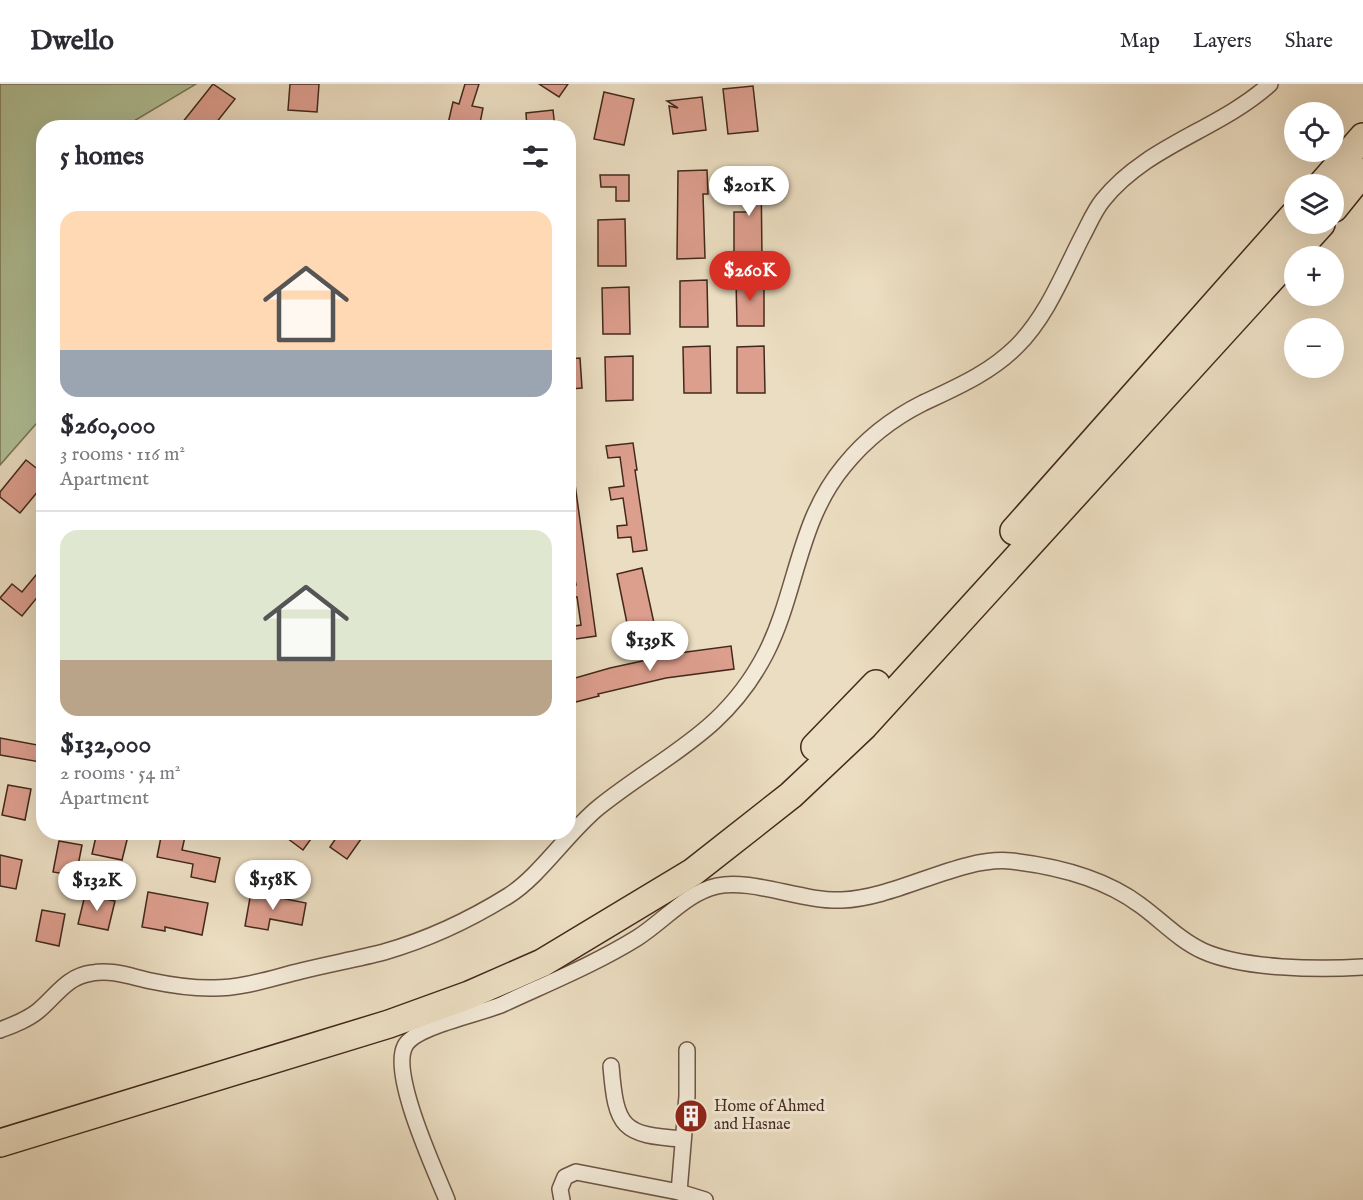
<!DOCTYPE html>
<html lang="en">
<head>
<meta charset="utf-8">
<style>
	body { margin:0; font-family:"IM FELL English",serif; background:#f7f7f7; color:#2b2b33; height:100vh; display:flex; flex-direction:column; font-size:22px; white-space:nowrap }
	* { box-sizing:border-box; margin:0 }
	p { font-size:20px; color:#7c7c81 }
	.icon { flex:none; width:33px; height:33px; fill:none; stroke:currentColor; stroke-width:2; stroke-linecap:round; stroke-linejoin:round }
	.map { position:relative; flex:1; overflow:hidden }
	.panel { position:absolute; left:36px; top:36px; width:540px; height:720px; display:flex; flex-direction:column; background:#fff; border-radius:24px; box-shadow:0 6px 24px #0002 }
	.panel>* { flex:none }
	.buttons { position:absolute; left:1284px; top:18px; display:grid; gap:12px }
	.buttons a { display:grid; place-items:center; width:60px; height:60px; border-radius:50%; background:#fff; box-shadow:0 6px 24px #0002; font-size:30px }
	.price { position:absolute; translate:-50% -51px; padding:0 14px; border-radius:21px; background:#fff; color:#222; font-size:20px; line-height:39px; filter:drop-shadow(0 2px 3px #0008) }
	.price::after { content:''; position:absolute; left:50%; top:36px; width:18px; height:14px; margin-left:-9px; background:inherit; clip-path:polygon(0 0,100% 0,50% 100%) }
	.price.on { background:#d93025; color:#fff }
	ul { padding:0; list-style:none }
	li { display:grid; align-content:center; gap:12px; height:318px; padding:0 24px }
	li+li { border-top:2px solid #e1e1e2 }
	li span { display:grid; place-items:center; height:186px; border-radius:18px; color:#555 }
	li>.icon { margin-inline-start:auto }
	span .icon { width:108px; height:108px; fill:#fffc; stroke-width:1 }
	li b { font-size:26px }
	h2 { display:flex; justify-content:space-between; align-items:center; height:72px; padding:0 24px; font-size:26px }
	header { display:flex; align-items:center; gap:36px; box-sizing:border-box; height:84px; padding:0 30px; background:#fff; border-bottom:2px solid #e1e1e2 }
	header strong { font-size:28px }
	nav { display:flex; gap:33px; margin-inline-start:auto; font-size:21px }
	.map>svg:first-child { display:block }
</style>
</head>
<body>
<header>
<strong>Dwello</strong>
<nav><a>Map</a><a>Layers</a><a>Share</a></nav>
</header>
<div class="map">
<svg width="1363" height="1116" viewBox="0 0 1363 1116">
	<rect width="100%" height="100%" fill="#ebddc1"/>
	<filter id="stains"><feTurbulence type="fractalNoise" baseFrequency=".00333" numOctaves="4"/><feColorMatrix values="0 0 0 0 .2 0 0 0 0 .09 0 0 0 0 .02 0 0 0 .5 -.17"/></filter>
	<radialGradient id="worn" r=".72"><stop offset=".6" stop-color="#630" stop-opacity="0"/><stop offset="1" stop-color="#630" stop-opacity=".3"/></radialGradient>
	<path fill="#b1c298" stroke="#7a765a" stroke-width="1.5" d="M0,0H196L124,43L44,44L43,332L0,381Z"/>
	<g fill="#dc9e8d" stroke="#43291c" stroke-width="1.5">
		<path d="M213,0L235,15L212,44H178Z"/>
		<path d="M290,0H319L317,28L288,26Z"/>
		<path d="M465,0H479L472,22L483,24L479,44H447L453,18L459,20Z"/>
		<path d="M539,0H568L559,13Z"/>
		<path d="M753,2L758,47L728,50L723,5Z"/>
		<path d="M604,8L634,15L624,61L594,55Z"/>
		<path d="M702,13L706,46L673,50L669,22L678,24L667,17Z"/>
		<path d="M553,26L555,44H527L526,29Z"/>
		<path d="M761,84L762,174H734V128H748V96H733L732,85Z"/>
		<path d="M707,86L708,110H703L705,174L677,175L678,87Z"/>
		<path d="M600,91H629V117H616V103H601Z"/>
		<path d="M625,135L626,182H598V136Z"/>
		<path d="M736,195H764V242H737Z"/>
		<path d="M707,196L708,243H680V197Z"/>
		<path d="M629,203L630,250H603L602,204Z"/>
		<path d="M710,262L711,309H684L683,263Z"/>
		<path d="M764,262L765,309H737V263Z"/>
		<path d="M633,272V316L606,317L605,273Z"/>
		<path d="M580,274L582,304L571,305L568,275Z"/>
		<path d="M633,359L637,386H635L647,466L633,468L631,453L618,454L617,442L627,441L623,414L611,416L609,404L624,402L620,373L608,374L606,362Z"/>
		<path d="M26,376L44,390V400L20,429L0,413V408Z"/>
		<path d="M568,393H574L596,552L569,556L568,543L581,541L577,513L568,515V502L576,501L571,471L568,472Z"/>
		<path d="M642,484L654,539L628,544L617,490Z"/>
		<path d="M36,491L44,497V505L22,532L0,514L12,500L22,508Z"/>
		<path d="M731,562L734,585L666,594L598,610L599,612L568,620V596L610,584L679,569Z"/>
		<path d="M0,654L43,662L40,678L0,671Z"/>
		<path d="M8,701L31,705L25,736L2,731Z"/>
		<path d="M97,748H129L122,776L92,770Z"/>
		<path d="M162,748H186L182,766L220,774L215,798L191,793L193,780L157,773Z"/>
		<path d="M279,748H316L303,766Z"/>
		<path d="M340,748H366L347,775L330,763Z"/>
		<path d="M59,757L82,761L76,792L53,788Z"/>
		<path d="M0,771L22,776L16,805L0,802Z"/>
		<path d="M148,808L208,819L202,851L165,843V847L142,843Z"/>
		<path d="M251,808L306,819L302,841L270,835L268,846L245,842Z"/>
		<path d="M85,811L115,817L108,846L78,840Z"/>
		<path d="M42,826L65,830L59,862L36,857Z"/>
	</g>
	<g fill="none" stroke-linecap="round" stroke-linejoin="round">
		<defs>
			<g id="street">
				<path d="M0,946C13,941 27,936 38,927C56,912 67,892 92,889C112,885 132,893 151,897C170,901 190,904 210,904C241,905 272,894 301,887C329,880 357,875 384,868C426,856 471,835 508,812C540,792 568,748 599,723C664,671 725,649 766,569C797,508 798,437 844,382C865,356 893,334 923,319C957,303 990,289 1017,262C1047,232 1063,190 1082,153C1089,140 1094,127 1103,116C1147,61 1219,46 1270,0"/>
				<path d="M611,982C616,1044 622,1051 683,1055"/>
				<path d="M679,1108L687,1012V966"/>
				<path d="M447,1116C435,1086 390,990 405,962C415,942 481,930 503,920C548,899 595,880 637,854C664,837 686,809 717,802C751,794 803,818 842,816C897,814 960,772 1011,777C1055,782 1104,794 1140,821C1161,836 1179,856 1203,867C1243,885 1319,886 1363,883"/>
				<path d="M562,1116L560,1105L565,1093L576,1088L679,1108L705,1116"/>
			</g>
			<g id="highway">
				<path d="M1322,100L1363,53"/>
				<path d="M1334,124L1363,88"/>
				<path d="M1014,447L1294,131"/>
				<path d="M815,663L876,600"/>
				<path d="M0,1059L389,940L469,911L542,879L693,788L791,711L864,642L1321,140"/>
			</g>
		</defs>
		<use href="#street" stroke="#6d5645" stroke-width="18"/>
		<use href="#highway" stroke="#43291c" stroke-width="30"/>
		<use href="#street" stroke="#f2e9d7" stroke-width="15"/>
		<use href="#highway" stroke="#ebddc1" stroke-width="27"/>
	</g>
	<defs>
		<symbol id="building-disc" viewBox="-11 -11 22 22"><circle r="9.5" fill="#8f2418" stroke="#f2e9d7"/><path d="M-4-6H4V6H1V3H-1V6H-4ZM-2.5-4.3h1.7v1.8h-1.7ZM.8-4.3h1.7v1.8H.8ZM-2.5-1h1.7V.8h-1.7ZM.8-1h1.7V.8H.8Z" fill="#fff"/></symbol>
	</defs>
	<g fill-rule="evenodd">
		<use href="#building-disc" x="672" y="1013" width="38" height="38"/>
	</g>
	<g text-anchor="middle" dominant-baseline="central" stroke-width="6" stroke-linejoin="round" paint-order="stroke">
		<g font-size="16" fill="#43291c" stroke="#f2e9d7" text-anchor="start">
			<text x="714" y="1023">Home of Ahmed<tspan x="714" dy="18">and Hasnae</tspan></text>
		</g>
	</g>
	<rect width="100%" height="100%" filter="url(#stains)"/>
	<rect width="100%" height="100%" fill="url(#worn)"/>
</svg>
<div class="buttons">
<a><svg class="icon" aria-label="locate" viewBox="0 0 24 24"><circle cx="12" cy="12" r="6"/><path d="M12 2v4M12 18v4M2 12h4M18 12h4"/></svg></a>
<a><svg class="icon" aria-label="layers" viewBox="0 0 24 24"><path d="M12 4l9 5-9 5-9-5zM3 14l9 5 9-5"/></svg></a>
<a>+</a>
<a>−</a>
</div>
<b class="price" style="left:749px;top:133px">$201K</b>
<b class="price on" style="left:750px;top:218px">$260K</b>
<b class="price" style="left:650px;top:588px">$139K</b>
<b class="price" style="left:273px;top:827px">$158K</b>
<b class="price" style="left:97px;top:828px">$132K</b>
<section class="panel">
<h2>5 homes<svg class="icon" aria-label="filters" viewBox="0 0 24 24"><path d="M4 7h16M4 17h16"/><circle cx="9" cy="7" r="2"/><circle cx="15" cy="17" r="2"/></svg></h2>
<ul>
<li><span style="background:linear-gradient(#ffd9b3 75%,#9aa5b1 0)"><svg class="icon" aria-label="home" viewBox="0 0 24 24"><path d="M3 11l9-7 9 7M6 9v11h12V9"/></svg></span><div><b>$260,000</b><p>3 rooms · 116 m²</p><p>Apartment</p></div></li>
<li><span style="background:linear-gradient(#dfe7d0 70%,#b9a48a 0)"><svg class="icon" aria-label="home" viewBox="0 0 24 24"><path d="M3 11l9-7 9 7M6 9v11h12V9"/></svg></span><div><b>$132,000</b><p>2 rooms · 54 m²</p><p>Apartment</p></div></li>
</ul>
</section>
</div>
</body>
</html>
